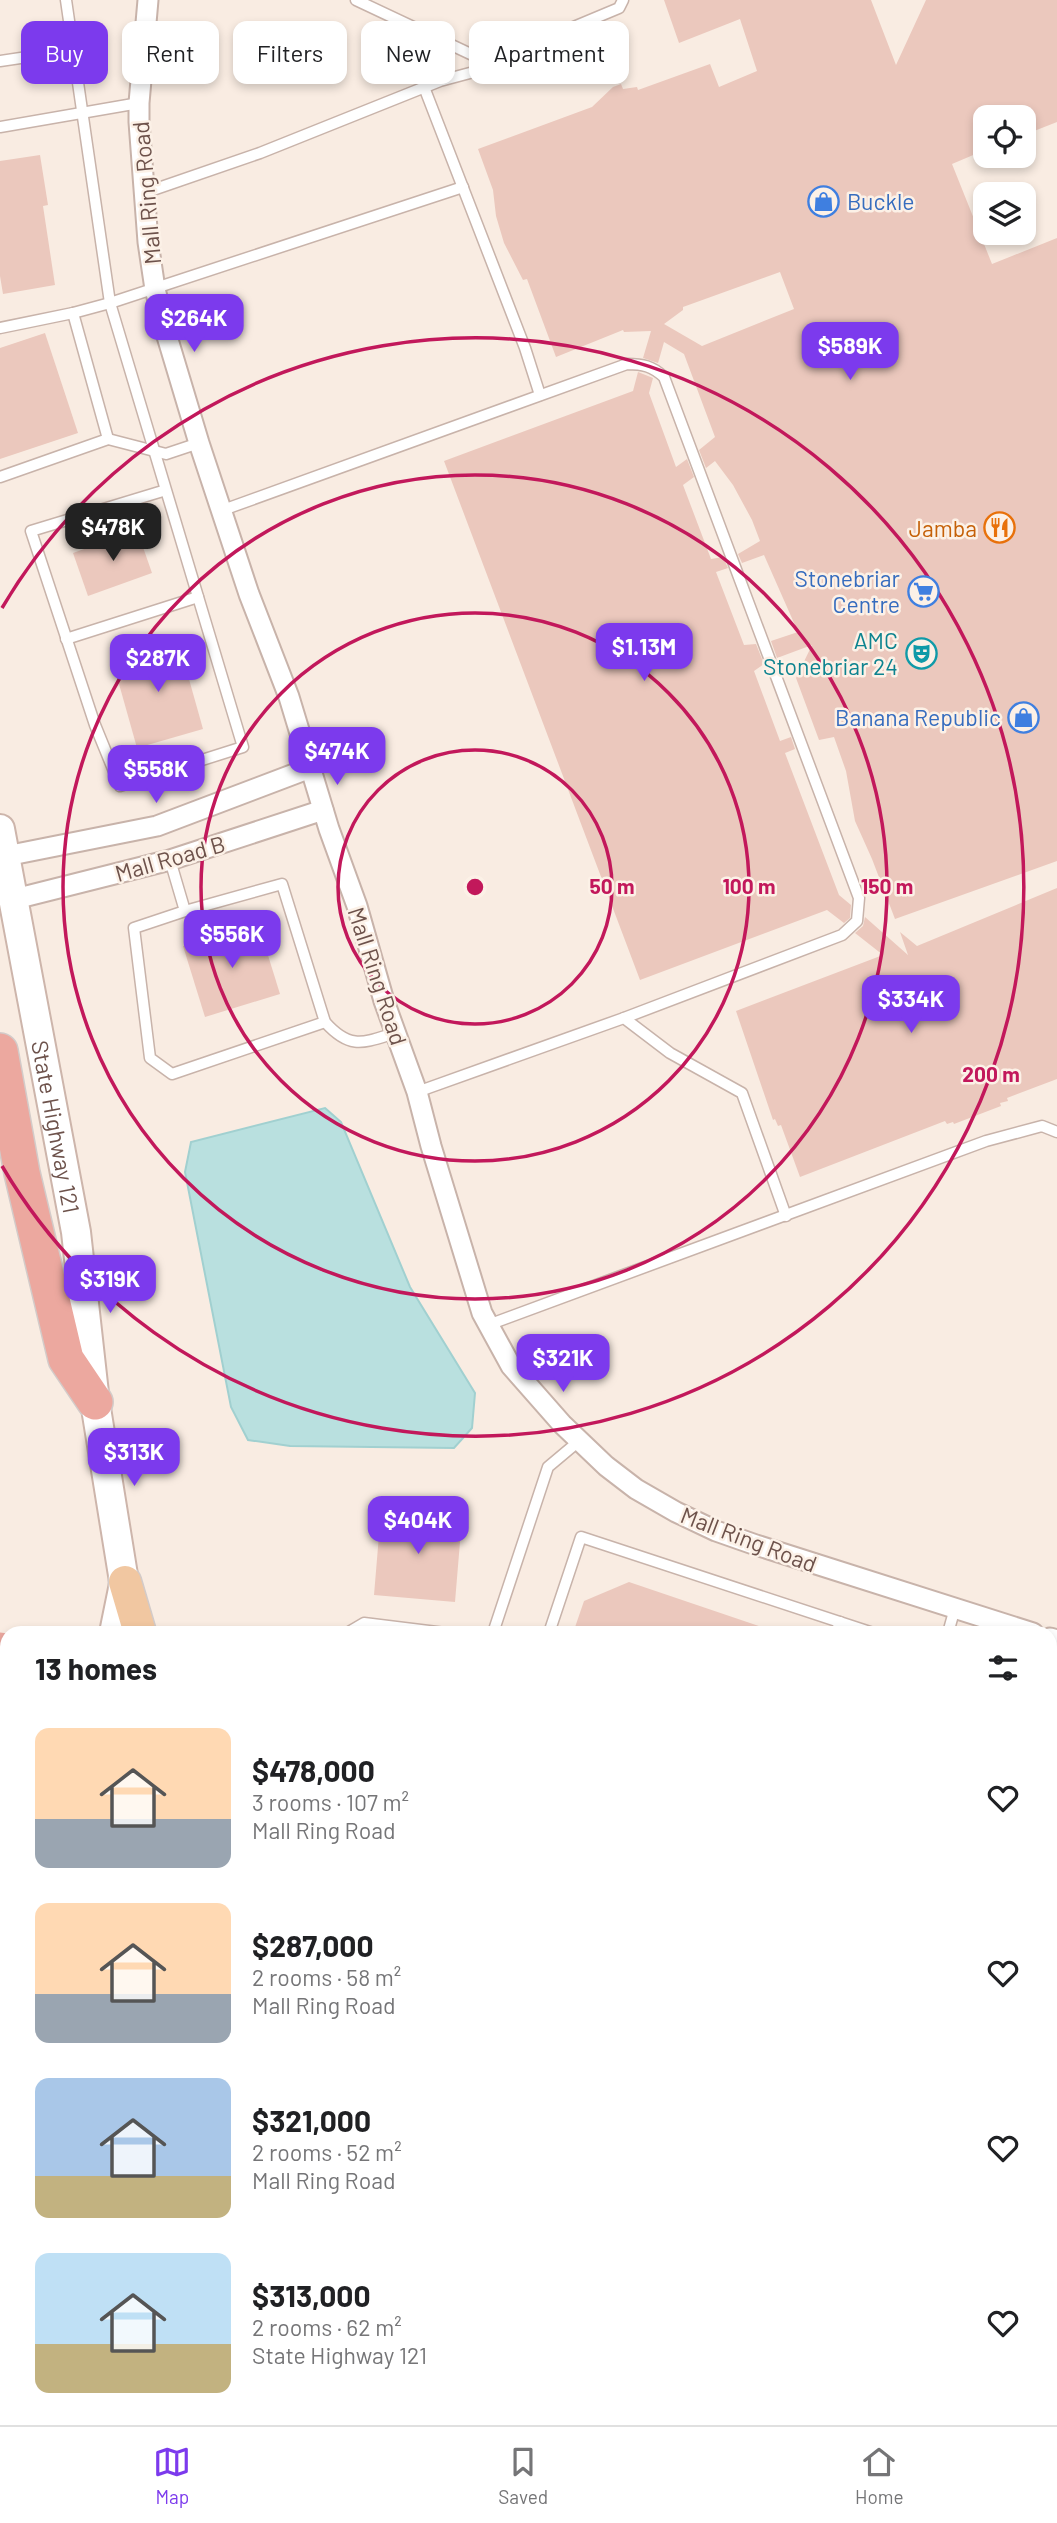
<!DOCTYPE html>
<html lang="en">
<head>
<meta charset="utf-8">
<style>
	body { margin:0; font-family:Barlow,sans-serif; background:#f6f6f6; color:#202124; height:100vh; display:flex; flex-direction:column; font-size:26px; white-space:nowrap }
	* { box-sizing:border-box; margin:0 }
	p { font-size:23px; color:#757577 }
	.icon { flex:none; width:38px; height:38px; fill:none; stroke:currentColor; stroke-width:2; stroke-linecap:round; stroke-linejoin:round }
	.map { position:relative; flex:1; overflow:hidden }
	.details { position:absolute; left:0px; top:1626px; width:1057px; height:800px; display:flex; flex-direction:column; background:#fff; border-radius:21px 21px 0 0; box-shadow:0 4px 10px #0003 }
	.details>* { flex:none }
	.top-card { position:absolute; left:21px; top:21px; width:700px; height:63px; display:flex; gap:14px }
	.buttons { position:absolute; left:973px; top:105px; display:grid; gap:14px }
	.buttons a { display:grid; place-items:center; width:63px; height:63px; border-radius:14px; background:#fff; box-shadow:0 4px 10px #0003; font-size:35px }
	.price { position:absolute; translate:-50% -60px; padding:0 16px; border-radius:14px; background:#7c3aed; color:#fff; font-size:23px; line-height:46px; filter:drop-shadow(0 2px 4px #0008) }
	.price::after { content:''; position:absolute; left:50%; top:42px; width:21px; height:16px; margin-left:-10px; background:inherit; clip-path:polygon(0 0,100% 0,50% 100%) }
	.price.active { background:#222; color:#fff }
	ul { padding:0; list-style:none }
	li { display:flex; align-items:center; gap:21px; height:175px; padding:0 35px }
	li span { display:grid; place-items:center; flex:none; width:196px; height:140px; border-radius:14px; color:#555 }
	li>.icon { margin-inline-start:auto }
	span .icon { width:84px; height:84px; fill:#fffc; stroke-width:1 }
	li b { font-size:30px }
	h2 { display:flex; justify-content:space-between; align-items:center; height:84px; padding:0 35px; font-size:30px }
	.chip { padding:0 24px; border-radius:14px; background:#fff; box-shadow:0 4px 10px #0003; font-size:24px; line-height:63px }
	.chip.active { background:#7c3aed; color:#fff }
	.menu { display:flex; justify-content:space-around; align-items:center; height:98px; border-top:2px solid #e0e0e0; background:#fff; font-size:19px; color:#757577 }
	.menu a { display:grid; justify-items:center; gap:4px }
	.menu .active { color:#7c3aed }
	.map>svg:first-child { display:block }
</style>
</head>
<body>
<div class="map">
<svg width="1057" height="2425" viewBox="0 0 1057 2425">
	<rect width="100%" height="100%" fill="#f9ece2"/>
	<path fill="#b9e0df" stroke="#a1d0d0" stroke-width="2" d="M325,1108L341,1122L410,1287L475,1393L472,1428L454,1448L290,1446L248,1440L231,1407L185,1172L191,1142Z"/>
	<g fill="#ebc8bd" fill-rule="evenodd">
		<path d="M664,0H871L896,65L926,0H1057V122L1024,135V117H985V150L952,164L992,264L1057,238V861L895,919L872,859L855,821L846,771L834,737L819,740L796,678L812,645L777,658L771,641L798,632L764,555L742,563L738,554L760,541L752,520L733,485L715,461L706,468L699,450L715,437L684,354L664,342L658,363L643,358L651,331L624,332L623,330L556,357L527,279L523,280L504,243L496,216L493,190L478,149L592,107L613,87L621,84L623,89L637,87L638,90L710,64L719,87L757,71L740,19L679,43ZM780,272L794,309L702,346L664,324L683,310V307Z"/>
		<path d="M40,155L48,205L43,206L55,285L3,294L0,276V161Z"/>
		<path d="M45,333L78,433L0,459V348Z"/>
		<path d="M638,372L653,378L649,393L676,467L687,459L694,477L683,485L711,559L723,557L728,568L716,572L744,645L756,644L764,664L754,671L780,741L791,737L795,749L785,753L839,895L851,905L850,918L844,923L827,910L640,980L444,461L633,391Z"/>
		<path d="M137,530L152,573L88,596L73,553Z"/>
		<path d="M178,640L203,729L137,748L112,659Z"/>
		<path d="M1057,888V1079L1007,1098L1008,1101L1000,1103L1001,1106L954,1124L953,1122L947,1124L945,1121L800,1177L781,1125L778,1126L775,1119L773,1120L736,1011L883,955L855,933L863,926L865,917L908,955L900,932L917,946Z"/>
		<path d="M258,923L280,994L205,1017L183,946Z"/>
		<path d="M381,1511L462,1518L455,1602L374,1595Z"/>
		<path d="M629,1582L771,1630V1633H573L584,1601Z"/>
	</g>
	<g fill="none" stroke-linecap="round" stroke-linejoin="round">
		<defs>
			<g id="lane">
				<path d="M66,0L110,303L243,747L120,786L95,725L31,531L166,490"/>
				<path d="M356,0L496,66"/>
				<path d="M0,61L74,50"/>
				<path d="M424,87L525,348L540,395"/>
				<path d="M0,127L139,103"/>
				<path d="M144,193L260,153L440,81L496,66L552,36L619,8L623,0"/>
				<path d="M73,313L108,439"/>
				<path d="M0,328L73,313L110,303L463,187"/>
				<path d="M0,477L108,439L166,454L199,443"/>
				<path d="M223,510L627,364C643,364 652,366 664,377L859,898L857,921L842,935L624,1018"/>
				<path d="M66,639L198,597"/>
				<path d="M170,860L185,911L134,928L150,1058L172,1074L325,1022"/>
				<path d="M185,911L282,884L325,1022C350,1050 363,1043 395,1033"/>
				<path d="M417,1092L624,1018L670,1053L742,1093L786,1216"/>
				<path d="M488,1325L986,1141L1042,1126L1057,1132"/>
				<path d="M347,1633L364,1623L445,1633"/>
				<path d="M493,1633L548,1467L579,1441"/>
				<path d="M549,1633L581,1537L873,1633"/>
				<path d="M836,1633L840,1622"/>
				<path d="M948,1633L955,1608"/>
				<path d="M1050,1691L1057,1693"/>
				<path d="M1050,1739L1057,1741"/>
				<path d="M1050,1988L1057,1991"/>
				<path d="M386,2418L387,2425"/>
				<path d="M469,2418L477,2425"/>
				<path d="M773,2418L795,2425"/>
				<path d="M649,2425L652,2418"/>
				<path d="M941,2425L943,2418"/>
			</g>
			<g id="street">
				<path d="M148,0L139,103V122L148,242L155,289L166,333L199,443L249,594L289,697L329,829L357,906L384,1001L417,1092L431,1146L482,1313L511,1366L562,1424L606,1466L636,1489L676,1512L716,1531L756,1545L1033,1633"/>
				<path d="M6,856L157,826L310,768"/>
				<path d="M15,899L170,860L323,810"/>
				<path d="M1050,1638L1057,1640"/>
			</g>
			<g id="secondary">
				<path id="s1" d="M0,829L76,1232L95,1402L128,1606"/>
				<path d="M114,1633L124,1584"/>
				<path d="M0,1978L7,1980"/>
				<path d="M1050,2311L1057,2289"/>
				<path d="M240,2418L242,2425"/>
				<path d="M991,2425L992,2418"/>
				<path d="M1012,2425L1014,2418"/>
			</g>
			<g id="primary">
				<path d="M125,1582L140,1633"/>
				<path d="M0,1721L7,1724"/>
				<path d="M0,1805L7,1808"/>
				<path d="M0,1849L7,1851"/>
				<path d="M0,1939L7,1942"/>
				<path d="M1050,2067L1057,2069"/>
				<path d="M1050,2126L1057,2128"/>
				<path d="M1050,2178L1057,2181"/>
				<path d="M1050,2224L1057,2225"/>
			</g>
			<g id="highway">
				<path d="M0,1051L22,1173L66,1359L95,1402"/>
				<path d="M0,2278L7,2325"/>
				<path d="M21,2418L22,2425"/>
				<path d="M122,2418L123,2425"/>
			</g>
		</defs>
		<use href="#lane" stroke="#c8b3aa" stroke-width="13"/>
		<use href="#street" stroke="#c8b3aa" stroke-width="23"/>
		<use href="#secondary" stroke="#cdb5ab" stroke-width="32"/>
		<use href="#primary" stroke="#d3cbc9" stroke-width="35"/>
		<use href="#highway" stroke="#d3cbc9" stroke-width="38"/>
		<use href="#lane" stroke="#fff" stroke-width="10"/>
		<use href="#street" stroke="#fff" stroke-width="19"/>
		<use href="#secondary" stroke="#fff" stroke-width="28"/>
		<use href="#primary" stroke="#f1c7a1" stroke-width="32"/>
		<use href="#highway" stroke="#eca89f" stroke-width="35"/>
		<defs>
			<path id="highway-bridge" d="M0,1650L7,1695"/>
		</defs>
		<use href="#highway-bridge" stroke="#d3cbc9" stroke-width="38" stroke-linecap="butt"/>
		<use href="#highway-bridge" stroke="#eca89f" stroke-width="35"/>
	</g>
	<g fill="none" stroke="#c2185b" stroke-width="3.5">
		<circle cx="475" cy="887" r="137"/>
		<circle cx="475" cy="887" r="274"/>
		<circle cx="475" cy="887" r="412"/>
		<path d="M2 608A549 549 0 1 1 2 1166"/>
	</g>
	<defs>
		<symbol id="shop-ring" viewBox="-11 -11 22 22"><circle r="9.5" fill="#fcf1e7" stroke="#3f7fe0" stroke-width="1.5"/><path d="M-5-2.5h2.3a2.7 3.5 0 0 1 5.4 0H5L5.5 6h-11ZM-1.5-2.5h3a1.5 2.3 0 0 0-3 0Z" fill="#3f7fe0"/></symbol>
		<symbol id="restaurant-ring" viewBox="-11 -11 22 22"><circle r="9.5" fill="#fcf1e7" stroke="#e8710a" stroke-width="1.5"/><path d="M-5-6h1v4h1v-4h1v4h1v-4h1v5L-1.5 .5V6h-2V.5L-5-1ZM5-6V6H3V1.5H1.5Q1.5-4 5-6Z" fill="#e8710a"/></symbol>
		<symbol id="supermarket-ring" viewBox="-11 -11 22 22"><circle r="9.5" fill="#fcf1e7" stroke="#3f7fe0" stroke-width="1.5"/><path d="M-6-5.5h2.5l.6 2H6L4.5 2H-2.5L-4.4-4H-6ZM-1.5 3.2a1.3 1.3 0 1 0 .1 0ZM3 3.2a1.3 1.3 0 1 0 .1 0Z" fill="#3f7fe0"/></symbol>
		<symbol id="theatre-ring" viewBox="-11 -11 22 22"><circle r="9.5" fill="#fcf1e7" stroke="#0f9aa8" stroke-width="1.5"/><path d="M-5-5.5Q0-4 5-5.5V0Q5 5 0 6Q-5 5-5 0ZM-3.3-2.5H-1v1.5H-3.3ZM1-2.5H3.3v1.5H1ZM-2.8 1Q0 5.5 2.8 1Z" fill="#0f9aa8"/></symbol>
	</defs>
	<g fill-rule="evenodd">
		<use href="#shop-ring" x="806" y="184" width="35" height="35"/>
		<use href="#restaurant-ring" x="982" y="510" width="35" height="35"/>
		<use href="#supermarket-ring" x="906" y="574" width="35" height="35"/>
		<use href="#theatre-ring" x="904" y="636" width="35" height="35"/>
		<use href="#shop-ring" x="1006" y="700" width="35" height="35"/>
	</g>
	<g text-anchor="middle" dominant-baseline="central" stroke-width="5" stroke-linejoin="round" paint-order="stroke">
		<g font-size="23" fill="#6d524b" stroke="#fcf1e7">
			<text transform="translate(146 193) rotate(-95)">Mall Ring Road</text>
			<text transform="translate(170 858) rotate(-16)">Mall Road B</text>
			<text transform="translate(378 976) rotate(72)">Mall Ring Road</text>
			<text stroke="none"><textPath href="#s1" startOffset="303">State Highway 121</textPath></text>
			<text transform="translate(749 1539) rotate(21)">Mall Ring Road</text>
		</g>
		<g font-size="23" fill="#366cbe" stroke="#fcf1e7" text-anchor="end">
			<text x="847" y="201" text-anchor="start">Buckle</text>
			<text x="900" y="578">Stonebriar<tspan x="900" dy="26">Centre</tspan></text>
			<text x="1001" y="717">Banana Republic</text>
		</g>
		<g font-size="23" fill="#c56008" stroke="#fcf1e7" text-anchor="end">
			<text x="977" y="528">Jamba</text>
		</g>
		<g font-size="23" fill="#0d838f" stroke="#fcf1e7" text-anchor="end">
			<text x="898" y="640">AMC<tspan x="898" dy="26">Stonebriar 24</tspan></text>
		</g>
	</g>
	<circle cx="475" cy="887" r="10" fill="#c2185b" stroke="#fcf1e7" stroke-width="3.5"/>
	<g font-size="21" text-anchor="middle" font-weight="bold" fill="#c2185b" stroke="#fcf1e7" stroke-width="5" stroke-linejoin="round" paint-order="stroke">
		<text x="612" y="894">50 m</text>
		<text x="749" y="894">100 m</text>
		<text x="887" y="894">150 m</text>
		<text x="991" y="1082">200 m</text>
	</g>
</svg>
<div class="buttons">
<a><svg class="icon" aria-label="locate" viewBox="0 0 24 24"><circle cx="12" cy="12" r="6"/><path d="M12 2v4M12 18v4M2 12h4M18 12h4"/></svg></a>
<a><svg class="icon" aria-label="layers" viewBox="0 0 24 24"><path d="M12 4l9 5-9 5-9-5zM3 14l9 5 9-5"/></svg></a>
</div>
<b class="price" style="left:194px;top:354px">$264K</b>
<b class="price" style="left:850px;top:382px">$589K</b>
<b class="price active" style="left:113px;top:563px">$478K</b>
<b class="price" style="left:644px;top:683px">$1.13M</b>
<b class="price" style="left:158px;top:694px">$287K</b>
<b class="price" style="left:337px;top:787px">$474K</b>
<b class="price" style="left:156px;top:805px">$558K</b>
<b class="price" style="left:232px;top:970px">$556K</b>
<b class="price" style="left:911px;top:1035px">$334K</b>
<b class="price" style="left:110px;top:1315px">$319K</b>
<b class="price" style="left:563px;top:1394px">$321K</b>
<b class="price" style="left:134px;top:1488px">$313K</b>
<b class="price" style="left:418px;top:1556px">$404K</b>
<div class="top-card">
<a class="chip active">Buy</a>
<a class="chip">Rent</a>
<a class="chip">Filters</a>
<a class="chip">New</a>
<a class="chip">Apartment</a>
</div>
<section class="details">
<h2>13 homes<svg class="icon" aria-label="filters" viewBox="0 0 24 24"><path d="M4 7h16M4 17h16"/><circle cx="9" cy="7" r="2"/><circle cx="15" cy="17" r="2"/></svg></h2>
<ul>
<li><span style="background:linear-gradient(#ffd9b3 65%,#9aa5b1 0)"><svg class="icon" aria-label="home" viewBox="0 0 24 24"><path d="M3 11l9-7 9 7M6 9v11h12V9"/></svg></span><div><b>$478,000</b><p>3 rooms · 107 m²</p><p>Mall Ring Road</p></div><svg class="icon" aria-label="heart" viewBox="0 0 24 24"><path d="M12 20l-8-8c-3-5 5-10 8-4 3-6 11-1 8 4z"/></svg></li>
<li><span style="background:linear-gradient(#ffd9b3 65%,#9aa5b1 0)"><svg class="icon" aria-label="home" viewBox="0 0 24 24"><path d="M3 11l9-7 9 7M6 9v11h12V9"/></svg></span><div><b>$287,000</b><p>2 rooms · 58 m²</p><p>Mall Ring Road</p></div><svg class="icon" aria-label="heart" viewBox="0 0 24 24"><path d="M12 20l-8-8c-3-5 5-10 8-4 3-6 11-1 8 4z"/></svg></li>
<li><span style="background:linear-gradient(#a9c7e8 70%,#c2b280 0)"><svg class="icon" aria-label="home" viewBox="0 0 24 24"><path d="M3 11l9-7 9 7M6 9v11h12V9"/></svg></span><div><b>$321,000</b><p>2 rooms · 52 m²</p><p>Mall Ring Road</p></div><svg class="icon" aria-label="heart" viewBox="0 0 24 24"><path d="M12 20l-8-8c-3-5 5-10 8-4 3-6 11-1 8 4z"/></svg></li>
<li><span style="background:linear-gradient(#bfe0f5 65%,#c2b280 0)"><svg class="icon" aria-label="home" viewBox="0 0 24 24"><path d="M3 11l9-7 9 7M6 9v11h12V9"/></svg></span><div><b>$313,000</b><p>2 rooms · 62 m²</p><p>State Highway 121</p></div><svg class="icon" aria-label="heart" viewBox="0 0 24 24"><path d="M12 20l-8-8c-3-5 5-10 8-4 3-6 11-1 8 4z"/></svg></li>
</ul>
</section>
</div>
<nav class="menu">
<a class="active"><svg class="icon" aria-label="map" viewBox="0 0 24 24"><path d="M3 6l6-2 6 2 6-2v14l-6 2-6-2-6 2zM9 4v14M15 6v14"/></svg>Map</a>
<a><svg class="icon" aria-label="saved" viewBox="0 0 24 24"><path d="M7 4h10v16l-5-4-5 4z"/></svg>Saved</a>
<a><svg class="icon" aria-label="home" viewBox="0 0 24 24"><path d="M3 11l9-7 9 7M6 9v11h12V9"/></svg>Home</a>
</nav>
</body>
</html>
